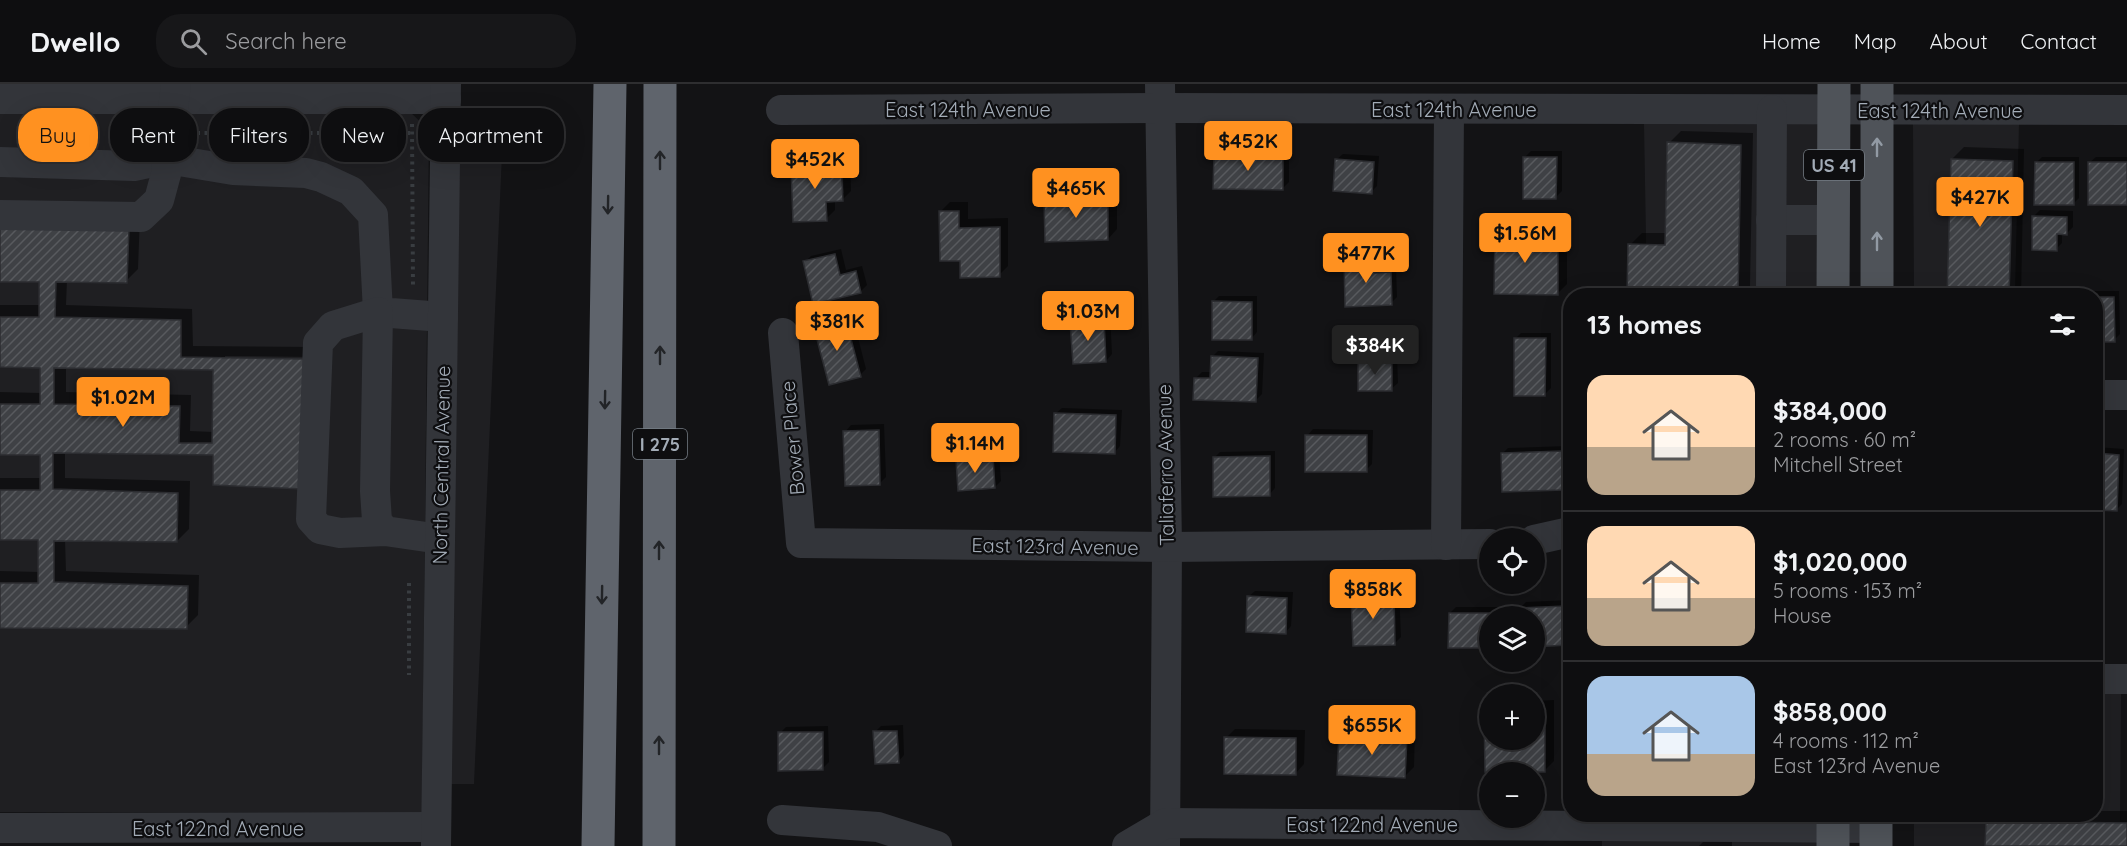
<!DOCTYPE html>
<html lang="en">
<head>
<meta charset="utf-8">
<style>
	body { margin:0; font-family:Quicksand,sans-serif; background:#171719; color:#f1f3f6; height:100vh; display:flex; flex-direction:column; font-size:22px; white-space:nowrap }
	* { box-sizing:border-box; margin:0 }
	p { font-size:20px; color:#9b9c9f }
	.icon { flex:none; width:33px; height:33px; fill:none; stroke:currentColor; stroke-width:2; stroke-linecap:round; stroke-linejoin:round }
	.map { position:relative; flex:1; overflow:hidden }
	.details { position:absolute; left:1563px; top:204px; width:540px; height:534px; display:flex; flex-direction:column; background:#0e0e10; border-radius:24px; box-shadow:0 6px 24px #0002,0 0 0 2px #2e2e30 }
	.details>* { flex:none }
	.hud { position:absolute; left:18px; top:24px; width:570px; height:54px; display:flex; gap:12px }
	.controls { position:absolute; left:1479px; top:444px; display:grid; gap:12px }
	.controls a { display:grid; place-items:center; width:66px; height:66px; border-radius:50%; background:#0e0e10; box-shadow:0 6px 24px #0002,0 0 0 2px #2e2e30; font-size:30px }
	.price { position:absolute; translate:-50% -51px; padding:0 14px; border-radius:6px; background:#ff9120; color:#111; font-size:20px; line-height:39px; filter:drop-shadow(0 2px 3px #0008) }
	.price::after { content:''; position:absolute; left:50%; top:36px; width:18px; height:14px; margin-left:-9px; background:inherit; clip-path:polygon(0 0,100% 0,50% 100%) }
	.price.active { background:#222; color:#fff }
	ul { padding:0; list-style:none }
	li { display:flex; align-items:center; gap:18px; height:150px; padding:0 24px }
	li+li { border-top:2px solid #2e2e30 }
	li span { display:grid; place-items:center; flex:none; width:168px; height:120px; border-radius:18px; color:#555 }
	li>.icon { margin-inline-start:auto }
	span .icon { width:72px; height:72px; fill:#fffc; stroke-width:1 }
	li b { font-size:26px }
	h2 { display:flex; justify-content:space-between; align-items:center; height:72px; padding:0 24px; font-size:26px }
	.pill { padding:0 21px; border-radius:24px; background:#0e0e10; box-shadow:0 6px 24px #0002,0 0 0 2px #2e2e30; font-size:21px; line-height:54px }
	.pill.active { background:#ff9120; color:#111 }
	header { display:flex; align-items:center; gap:36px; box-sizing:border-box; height:84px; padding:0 30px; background:#0e0e10; border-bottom:2px solid #2e2e30 }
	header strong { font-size:28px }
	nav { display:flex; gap:33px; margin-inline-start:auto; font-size:21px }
	.search { width:420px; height:54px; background:#171719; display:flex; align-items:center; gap:15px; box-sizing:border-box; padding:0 21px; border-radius:24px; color:#9b9c9f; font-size:22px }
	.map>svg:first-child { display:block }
</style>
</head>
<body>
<header>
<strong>Dwello</strong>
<div class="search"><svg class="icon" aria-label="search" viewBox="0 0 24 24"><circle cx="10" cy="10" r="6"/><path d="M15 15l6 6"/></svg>Search here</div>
<nav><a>Home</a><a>Map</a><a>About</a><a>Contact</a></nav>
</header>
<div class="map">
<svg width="2127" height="762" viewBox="0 0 2127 762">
	<defs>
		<pattern id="building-hatch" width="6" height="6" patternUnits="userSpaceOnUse" patternTransform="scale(1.5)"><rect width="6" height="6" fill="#3f4145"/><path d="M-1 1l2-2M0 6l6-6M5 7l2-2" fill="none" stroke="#585a5e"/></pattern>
	</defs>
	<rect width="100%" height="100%" fill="#131315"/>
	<g fill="#1f1f22">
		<path d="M504,25L474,700H449L458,26Z"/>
		<path d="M0,26H408L429,46L422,729L0,728Z"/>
		<path d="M1913,39H2019L2015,211H1914Z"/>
		<path d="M1644,40H1821V211H1647Z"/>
		<path d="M2096,609H2121L2120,737L2127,762H1914V731L2096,730Z"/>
		<path d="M1602,755L1821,757V762H1602Z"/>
	</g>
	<g fill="#0007" fill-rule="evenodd">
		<path d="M1681,47L1753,49L1750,202L1746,206H1788V212H1635L1630,161L1642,149H1666L1669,59Z"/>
		<path d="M1964,63L2024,65L2021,212H1949L1952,75Z"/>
		<path d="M1222,65H1289V98L1283,104L1215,71Z"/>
		<path d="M1531,67H1562V107L1556,113L1525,73Z"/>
		<path d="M1343,70L1379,72L1377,102L1371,108L1336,76Z"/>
		<path d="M850,71L851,107L842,116H835V126L826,135L793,81L802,72ZM839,72H842L844,109H841Z"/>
		<path d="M2042,73H2079V114L2073,120L2036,79Z"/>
		<path d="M2096,73H2127V119L2089,79Z"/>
		<path d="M1117,104V145L1108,155L1045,116L1055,107Z"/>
		<path d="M950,118H968V135L1008,134V182L999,191L961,175L941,127Z"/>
		<path d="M2040,126L2073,127V143L2067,149H2062V159L2056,165L2034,132Z"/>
		<path d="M0,130L140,132L138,185L126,197L67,196L66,221L192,225L193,262L316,263L314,391L302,403L214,400V369L65,368V394L190,397L189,445L177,457L65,455L66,487L199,491L198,531L186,543L0,542V487L40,488V455L0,454V394H41V370L0,369V308L42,309L41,283L0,282V221H41V197L0,196ZM225,272L312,273V276L225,275ZM66,283L215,285L214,348L190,347L191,311L66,308Z"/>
		<path d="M1506,138H1551V154H1567V200L1558,209L1496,147Z"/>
		<path d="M841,165L846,186L862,182L867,201L861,207L805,178L811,172Z"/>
		<path d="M1380,167L1381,183H1396L1397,213L1391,219L1345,174L1351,168Z"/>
		<path d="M2094,207H2119L2120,250L2114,256H2096V212H2090Z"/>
		<path d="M2042,209H2079V212H2040Z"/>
		<path d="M1219,212H1257V248L1251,255L1213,218Z"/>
		<path d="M852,230L866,285L860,291L816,245L822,239Z"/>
		<path d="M1110,230L1112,270L1106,277L1072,238L1078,232Z"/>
		<path d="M1521,249H1551V304L1545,310L1515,255Z"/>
		<path d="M1218,267L1264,269L1262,310L1256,316L1196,294L1202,288H1212V273Z"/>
		<path d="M1397,272L1398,299L1391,305L1359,279L1365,273Z"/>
		<path d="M1062,324L1122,326L1120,362L1114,369L1055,330Z"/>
		<path d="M884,340L886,393L880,399L845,348L851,341Z"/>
		<path d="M1313,345L1373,346L1372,380L1366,386L1307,352Z"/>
		<path d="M1568,362L1570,398L1564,404L1502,370L1508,364Z"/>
		<path d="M2096,363L2124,365L2122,420L2116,426L2096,425Z"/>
		<path d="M1275,367V404L1269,411L1214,374L1220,368Z"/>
		<path d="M999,368L1001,397L995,403L957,376L964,370Z"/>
		<path d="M1399,505L1401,553L1395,559L1353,513L1359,507Z"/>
		<path d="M1255,507L1293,508L1291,542L1285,549L1248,513Z"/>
		<path d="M1570,516V556L1567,560L1534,532H1520V524L1526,518Z"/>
		<path d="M1456,523H1498V532L1450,529Z"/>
		<path d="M1554,616V677L1545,686L1486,687L1485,626L1490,622V656H1534V617Z"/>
		<path d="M903,641L904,671L898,678L875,648L881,642Z"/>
		<path d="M828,642L829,678L822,685L780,649L786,643Z"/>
		<path d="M1350,642L1415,644L1414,683L1405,692L1340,651Z"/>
		<path d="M1235,645L1305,646L1304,680L1295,690L1226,654Z"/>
		<path d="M2096,727H2127V762H1987V738L1995,730H2096Z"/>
		<path d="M1703,758H1732V762H1699Z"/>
	</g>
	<g fill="url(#building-hatch)" stroke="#2c2d31" stroke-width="1.5" fill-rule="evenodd">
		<path d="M1667,58L1741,61L1738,212L1627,211L1628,160L1665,161Z"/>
		<path d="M1214,70L1283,71V106L1213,105Z"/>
		<path d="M1523,73H1557L1556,115H1523Z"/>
		<path d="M1335,75L1374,78L1372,110L1333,107Z"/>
		<path d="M1951,75L2013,77L2009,212H1947Z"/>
		<path d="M2035,78H2074V121H2034Z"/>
		<rect x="2088" y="78" width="39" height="43"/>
		<path d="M841,79L843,117L826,118L827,137L793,138L791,81Z"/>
		<path d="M1108,113V156L1045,158L1044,115Z"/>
		<path d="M939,127H959V144L1000,143V193L960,194V177H940Z"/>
		<path d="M2032,132L2067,133V151L2057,150V167L2032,166Z"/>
		<path d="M0,142L129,144L127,199L56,198L55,233L181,236V273L304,275L302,405L213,401V371L53,369V405L178,409L177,458L54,457V498L188,502L187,545L0,544V499H38V456H0V406H40V371H0V320H40V284L0,283V233H39V198H0ZM54,284L213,286L212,359H179L180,322L54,320Z"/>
		<path d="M1495,146L1543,147L1542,163H1558V211L1494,210Z"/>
		<path d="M835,170L840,191L856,187L861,209L813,220L803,177Z"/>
		<path d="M1344,173H1375V189L1391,188L1392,221L1345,223Z"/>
		<path d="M2096,213H2114L2115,258H2096Z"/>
		<path d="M1212,217L1252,218V256H1212Z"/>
		<path d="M1104,235L1106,278L1073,280L1070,238Z"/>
		<path d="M846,236L861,293L829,301L814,244Z"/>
		<path d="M1514,254H1546L1545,312H1514Z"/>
		<path d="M1211,272L1258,274L1256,318L1193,316L1194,294H1210Z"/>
		<rect x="1358" y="278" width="34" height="29"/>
		<path d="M1054,329L1116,331L1115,370L1053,368Z"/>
		<path d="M879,346L880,401L845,402L843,347Z"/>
		<rect x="1305" y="351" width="62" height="37"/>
		<path d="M1563,367L1564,406L1502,408L1501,369Z"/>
		<path d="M2096,369L2119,371L2117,427L2096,426Z"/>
		<path d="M1270,372V412L1213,413V373Z"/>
		<path d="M993,373L995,404L958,407L956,376Z"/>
		<path d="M1394,510L1395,561L1353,562L1351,512Z"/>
		<path d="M1247,512L1287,514L1286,550L1246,548Z"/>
		<path d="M1566,522L1568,561L1534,563V532H1519V524Z"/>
		<path d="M1449,529H1493V532H1490V564H1448Z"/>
		<path d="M1534,625H1545V688H1485L1484,626H1490V656H1534Z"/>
		<path d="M873,647H897L899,679L875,680Z"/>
		<path d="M778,648H823V686L778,687Z"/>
		<path d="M1339,650L1407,653L1405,694L1337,691Z"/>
		<path d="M1224,653L1296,654V691L1224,690Z"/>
		<path d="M1986,737L2127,739V762H1985Z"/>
	</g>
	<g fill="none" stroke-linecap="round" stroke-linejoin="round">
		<g stroke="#393d41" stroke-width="4" stroke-dasharray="3 4.5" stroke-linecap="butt">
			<path d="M412,40L413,205"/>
			<path d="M197,49H411"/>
			<path d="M409,499V591"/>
		</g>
		<g stroke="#33353a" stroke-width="30">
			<path d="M1160,0L1167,463L1165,762"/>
			<path d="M0,15H446"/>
			<path d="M781,26L1160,24L2127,26"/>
			<path d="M0,78L134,82L167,75L176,0"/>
			<path d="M0,131L141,133L159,116L166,90L167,75L233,86L306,89L321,93L351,107L373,131L378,228L443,233"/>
			<path d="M1771,136H1834"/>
			<path d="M1771,207L1772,26"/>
			<path d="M783,249L801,459L1167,463L1490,460"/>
			<path d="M2096,311H2127"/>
			<path d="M385,447L340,449L320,445L311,435L318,259L333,242L378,228L375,407L377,437L385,447L440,455"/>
			<path d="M1534,456L1570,448"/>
			<path d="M1446,461L1449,26"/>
			<path d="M2096,595H2127"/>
			<path d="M782,736L878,743L937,762"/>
			<path d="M0,744L436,743"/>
			<path d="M436,762L446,0"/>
			<path d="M1127,762L1166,739L1876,744"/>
		</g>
		<g stroke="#4f5359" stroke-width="33">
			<path d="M1833,212L1834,0"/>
			<path d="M1877,212V0"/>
			<path d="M1876,730V762"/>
			<path d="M1833,762V730"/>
		</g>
		<g stroke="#5f646c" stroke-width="33">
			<path d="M598,762L610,0"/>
			<path d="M659,762L660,0"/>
		</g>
	</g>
	<defs><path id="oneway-shaft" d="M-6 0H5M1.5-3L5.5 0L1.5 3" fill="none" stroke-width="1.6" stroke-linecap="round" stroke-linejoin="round" transform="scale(1.5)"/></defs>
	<g stroke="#929aa4">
		<use href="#oneway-shaft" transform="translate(1877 63) rotate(-90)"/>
		<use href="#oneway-shaft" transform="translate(1877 157) rotate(-90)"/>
	</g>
	<g stroke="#222427">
		<use href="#oneway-shaft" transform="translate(660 76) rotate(-90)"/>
		<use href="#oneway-shaft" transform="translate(608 121) rotate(91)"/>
		<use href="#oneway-shaft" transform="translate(660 271) rotate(-90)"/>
		<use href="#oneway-shaft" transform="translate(605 316) rotate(91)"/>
		<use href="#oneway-shaft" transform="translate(659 466) rotate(-90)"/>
		<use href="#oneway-shaft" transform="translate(602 511) rotate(91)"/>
		<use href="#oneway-shaft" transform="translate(659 661) rotate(-90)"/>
	</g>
	<g text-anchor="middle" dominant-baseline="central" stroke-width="4.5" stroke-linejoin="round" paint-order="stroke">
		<g fill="#0e0e10" stroke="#767d85" stroke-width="1.5">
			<rect x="1804" y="66" width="60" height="30" rx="4.5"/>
			<rect x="633" y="345" width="54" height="30" rx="4.5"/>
		</g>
		<g font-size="18" font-weight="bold" fill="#a3acb7">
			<text x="1834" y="81">US 41</text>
			<text x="660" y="360">I 275</text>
		</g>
		<g font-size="20" fill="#a3acb7" stroke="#0e0e10">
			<text x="968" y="25">East 124th Avenue</text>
			<text x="1454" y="25">East 124th Avenue</text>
			<text x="1940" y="26">East 124th Avenue</text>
			<text transform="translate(792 354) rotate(-95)">Bower Place</text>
			<text transform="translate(441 381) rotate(-89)">North Central Avenue</text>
			<text transform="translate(1165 381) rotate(-91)">Taliaferro Avenue</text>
			<text transform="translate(1055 462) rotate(1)">East 123rd Avenue</text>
			<text x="1372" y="740">East 122nd Avenue</text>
			<text x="218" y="744">East 122nd Avenue</text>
		</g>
	</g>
</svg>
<div class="controls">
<a><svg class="icon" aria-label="locate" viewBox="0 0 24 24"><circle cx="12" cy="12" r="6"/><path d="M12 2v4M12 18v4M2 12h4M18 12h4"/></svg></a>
<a><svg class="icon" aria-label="layers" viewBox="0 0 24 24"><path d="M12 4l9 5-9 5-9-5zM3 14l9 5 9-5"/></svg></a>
<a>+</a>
<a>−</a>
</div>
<b class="price" style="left:1248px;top:88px">$452K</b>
<b class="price" style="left:815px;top:106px">$452K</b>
<b class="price" style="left:1076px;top:135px">$465K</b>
<b class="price" style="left:1980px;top:144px">$427K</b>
<b class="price" style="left:1525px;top:180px">$1.56M</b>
<b class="price" style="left:1366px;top:200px">$477K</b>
<b class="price" style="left:1088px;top:258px">$1.03M</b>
<b class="price" style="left:837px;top:268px">$381K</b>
<b class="price active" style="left:1375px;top:292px">$384K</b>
<b class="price" style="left:123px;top:344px">$1.02M</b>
<b class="price" style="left:975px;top:390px">$1.14M</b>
<b class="price" style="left:1373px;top:536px">$858K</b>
<b class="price" style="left:1372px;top:672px">$655K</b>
<div class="hud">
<a class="pill active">Buy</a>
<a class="pill">Rent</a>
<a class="pill">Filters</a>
<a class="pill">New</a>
<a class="pill">Apartment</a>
</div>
<section class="details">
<h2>13 homes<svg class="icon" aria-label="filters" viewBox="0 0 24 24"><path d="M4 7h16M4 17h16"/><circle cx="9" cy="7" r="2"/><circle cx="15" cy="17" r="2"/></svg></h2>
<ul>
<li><span style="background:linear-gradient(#ffd9b3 60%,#b9a48a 0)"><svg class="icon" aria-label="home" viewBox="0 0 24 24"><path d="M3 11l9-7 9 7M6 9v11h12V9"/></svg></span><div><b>$384,000</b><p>2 rooms · 60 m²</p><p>Mitchell Street</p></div></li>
<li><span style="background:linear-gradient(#ffd9b3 60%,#b9a48a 0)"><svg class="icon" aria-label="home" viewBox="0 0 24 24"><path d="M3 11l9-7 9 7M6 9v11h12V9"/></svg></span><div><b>$1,020,000</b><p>5 rooms · 153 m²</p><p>House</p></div></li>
<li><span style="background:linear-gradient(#a9c7e8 65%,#b9a48a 0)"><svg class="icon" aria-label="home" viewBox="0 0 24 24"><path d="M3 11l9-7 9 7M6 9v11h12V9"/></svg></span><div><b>$858,000</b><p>4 rooms · 112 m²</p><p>East 123rd Avenue</p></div></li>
</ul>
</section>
</div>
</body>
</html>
